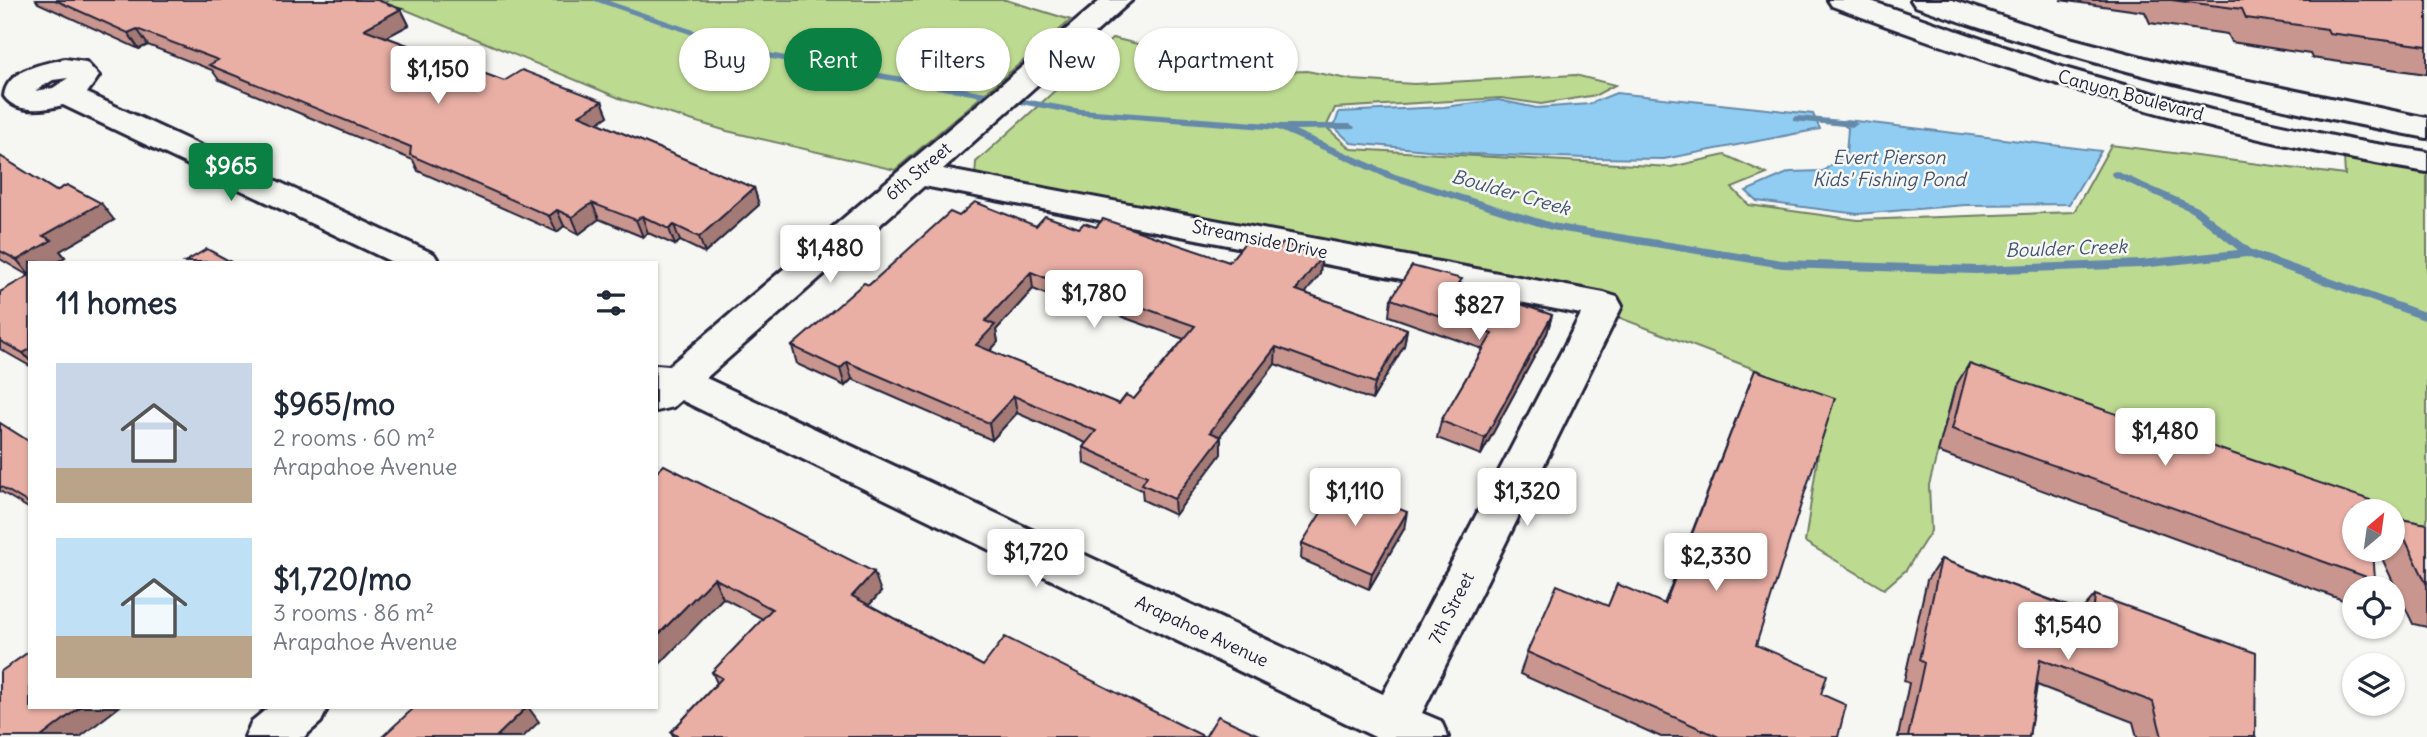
<!DOCTYPE html>
<html lang="en">
<head>
<meta charset="utf-8">
<style>
	body { margin:0; font-family:Delius,sans-serif; background:#f2f2f3; color:#1f2937; height:100vh; display:flex; flex-direction:column; font-size:26px; white-space:nowrap }
	* { box-sizing:border-box; margin:0 }
	p { font-size:23px; color:#747a83 }
	.icon { flex:none; width:38px; height:38px; fill:none; stroke:currentColor; stroke-width:2; stroke-linecap:round; stroke-linejoin:round }
	.map { position:relative; flex:1; overflow:hidden }
	.sheet { position:absolute; left:28px; top:261px; width:630px; height:448px; display:flex; flex-direction:column; background:#fff; border-radius:0px; box-shadow:0 2px 5px #0004 }
	.sheet>* { flex:none }
	.guide { position:absolute; left:679px; top:28px; width:665px; height:63px; display:flex; gap:14px }
	.needle { width:46px; rotate:29deg }
	.controls { position:absolute; left:2342px; top:499px; display:grid; gap:14px }
	.controls a { display:grid; place-items:center; width:63px; height:63px; border-radius:50%; background:#fff; box-shadow:0 2px 5px #0004; font-size:35px }
	.price { position:absolute; translate:-50% -60px; padding:0 16px; border-radius:7px; background:#fff; color:#222; font-size:23px; line-height:46px; filter:drop-shadow(0 2px 4px #0008) }
	.price::after { content:''; position:absolute; left:50%; top:42px; width:21px; height:16px; margin-left:-10px; background:inherit; clip-path:polygon(0 0,100% 0,50% 100%) }
	.price.current { background:#0b8043; color:#fff }
	ul { padding:0; list-style:none }
	li { display:flex; align-items:center; gap:21px; height:175px; padding:0 28px }
	li span { display:grid; place-items:center; flex:none; width:196px; height:140px; border-radius:0px; color:#555 }
	li>.icon { margin-inline-start:auto }
	span .icon { width:84px; height:84px; fill:#fffc; stroke-width:1 }
	li b { font-size:30px }
	h2 { display:flex; justify-content:space-between; align-items:center; height:84px; padding:0 28px; font-size:30px }
	.tag { padding:0 24px; border-radius:32px; background:#fff; box-shadow:0 2px 5px #0004; font-size:24px; line-height:63px }
	.tag.current { background:#0b8043; color:#fff }
	.map>svg:first-child { display:block }
</style>
</head>
<body>
<div class="map">
<svg width="2427" height="737" viewBox="0 0 2427 737">
	<rect width="100%" height="100%" fill="#f6f6f2"/>
	<filter id="ink" filterUnits="userSpaceOnUse"><feTurbulence type="fractalNoise" baseFrequency=".0143" numOctaves="2"/><feDisplacementMap in="SourceGraphic" scale="14" xChannelSelector="R" yChannelSelector="G"/><feConvolveMatrix kernelMatrix="1 2 1 2 8 2 1 2 1" color-interpolation-filters="sRGB"/></filter>
	<g filter="url(#ink)">
		<g fill="#bdda91" stroke="#707e66" stroke-width="2">
			<path d="M308,0H1006L1071,20L895,170L727,131L624,100L404,9Z"/>
			<path d="M1113,38L1256,73L1307,71L1353,80L1414,84L1575,75L1615,85L1596,95L1541,104L1501,98L1335,108L1326,127L1351,149L1671,167L1725,155L1767,174L1732,188L1749,205L1858,220L2074,212L2111,145L2345,175L2344,158L2427,173V541L2392,535V511H2354L1955,387L1929,485L1931,531L1906,570L1884,589L1805,542L1823,421L1808,402L1762,372L1510,276L975,177L976,162Z"/>
		</g>
		<g fill="#91cdf2" stroke="#6589a9" stroke-width="2">
			<path d="M1616,93L1813,114L1820,129L1664,159L1586,158L1471,154L1351,143L1334,127L1339,112L1444,107L1498,100L1537,108L1589,104Z"/>
			<path d="M1847,120L2101,151L2069,204L1965,205L1858,214L1757,201L1746,191L1790,172L1823,171L1846,154L1848,128L1839,122Z"/>
		</g>
		<g fill="none" stroke-linecap="round" stroke-linejoin="round">
			<g fill="#6589a9" fill-rule="evenodd">
				<path d="M592,0H606L752,50L1081,109L1282,124H1350L1355,127L1354,129L1295,130L1395,174L1552,223L1782,260L1976,266L2141,260L2238,250L2190,211L2112,176L2111,174L2112,172L2116,171L2198,207L2252,250L2427,313V321L2247,257L2141,268L1976,274L1782,268L1551,230L1387,178L1278,130L1081,115L750,55Z"/>
				<path d="M1798,116L1853,121L1858,124L1853,127L1794,121V117Z"/>
			</g>
			<defs>
				<g id="minor">
					<path d="M1101,0H1132L943,169L1604,293L1617,297L1622,306L1422,713L1441,721L1448,737H1375L681,400L673,407L656,411V365L669,366ZM924,186L1581,314L1383,694L706,378Z"/>
					<path d="M65,59L86,62L99,76L87,93L434,254L439,262H392L63,105C44,110 16,114 4,96C7,69 43,64 65,59ZM68,78L53,88L35,91L53,80Z"/>
					<path d="M269,707H328L321,722L304,737H245L252,721Z"/>
				</g>
				<g id="major">
					<path d="M1828,0H1868L2068,69L2211,110L2352,140L2427,152V172C2222,139 2026,79 1832,6Z"/>
					<path d="M1911,0H1952L2058,35L2176,66L2427,118V138C2253,105 2082,65 1915,6Z"/>
				</g>
			</defs>
			<use href="#minor" stroke="#22223b" stroke-width="6"/>
			<use href="#major" stroke="#22223b" stroke-width="6"/>
			<use href="#minor" fill="#f6f6f2" fill-rule="evenodd"/>
			<use href="#major" fill="#f6f6f2" fill-rule="evenodd"/>
		</g>
		<g fill="#c8968e" stroke="#22223b" stroke-width="2" fill-rule="evenodd">
			<path d="M36,0H330L401,9L409,25L386,37L504,81L602,101L608,116L598,123L754,188L759,205L705,253L680,241L675,245L648,233L643,237L599,219L579,234L564,226L557,232L418,171L413,160L219,80L212,70L148,45L139,49L38,3Z"/>
			<path d="M2060,0H2427V74L2312,58L2310,54L2231,42L2227,34L2150,23L2145,12Z"/>
			<path d="M0,156L56,191L114,220L60,251L65,257L57,262H30V366L0,349V292L29,276L0,259Z"/>
			<path d="M959,216L1036,226L1079,228L1096,227L1229,262L1278,250L1321,257L1320,274L1305,293L1407,329L1404,346L1372,400L1275,364L1220,436L1221,454L1175,515L1143,500L1142,490L1084,463L1083,447L1086,443L1017,413L992,440L852,379L845,386L797,364L792,346L869,285ZM1033,289L1084,310L1089,305L1184,339L1134,399L1119,404L990,351L998,342L996,330Z"/>
			<path d="M1461,284L1552,315L1547,333L1481,455L1437,438L1441,421L1483,349L1389,316L1391,299Z"/>
			<path d="M1969,364L2375,580L2367,588H2354V600L2351,603L1938,452L1955,387Z"/>
			<path d="M1755,370L1756,645L1821,694L1838,737H1661L1520,674L1527,652L1608,606L1664,604Z"/>
			<path d="M0,423L30,442V509L0,491Z"/>
			<path d="M656,473L881,592L869,605L983,666L1205,737H674L671,732L717,683L712,672L763,619L723,598Z"/>
			<path d="M2395,518L2427,524V627L2413,624L2378,550H2392V521Z"/>
			<path d="M1404,529L1369,589L1301,559L1302,543Z"/>
			<path d="M1941,559L2081,611L2095,595L2255,737H2137L2133,722L2037,685L2029,737H1898L1909,683L1904,681L1927,580Z"/>
		</g>
		<g fill="#a37a74" stroke="#22223b" stroke-width="2">
			<path d="M401,9L409,25L372,45L364,29Z"/>
			<path d="M137,29L148,45L139,49L128,33Z"/>
			<path d="M602,101L608,116L586,131L579,115Z"/>
			<path d="M754,188L759,205L705,253L699,237Z"/>
			<path d="M101,203L114,220L60,251L65,257L57,262H30V276L17,260L43,236Z"/>
			<path d="M592,203L599,219L579,234L572,217Z"/>
			<path d="M557,210L564,226L557,232L549,216Z"/>
			<path d="M642,216L648,233L643,237L636,220Z"/>
			<path d="M674,225L680,241L675,245L669,229Z"/>
			<path d="M1321,257L1320,274L1295,307L1296,290Z"/>
			<path d="M1031,272L1033,289L996,330L998,342L979,362L976,345L985,321Z"/>
			<path d="M1087,288L1089,305L1084,310L1083,293Z"/>
			<path d="M1552,315L1547,333L1481,455L1485,438Z"/>
			<path d="M1407,329L1404,346L1372,400L1375,383Z"/>
			<path d="M1276,347L1275,364L1210,449V432Z"/>
			<path d="M30,349V361L23,353Z"/>
			<path d="M847,362L852,379L845,386L840,369Z"/>
			<path d="M1014,396L1017,413L992,440L989,423Z"/>
			<path d="M1221,437V454L1175,515L1174,499Z"/>
			<path d="M1407,512L1404,529L1369,589L1372,573Z"/>
			<path d="M874,572L881,592L859,616L852,596Z"/>
			<path d="M714,578L723,598L656,668V637Z"/>
			<path d="M80,707H119L80,737H41Z"/>
			<path d="M527,707H528L539,722L523,737H496Z"/>
		</g>
		<g fill="#e9afa5" stroke="#22223b" stroke-width="2" fill-rule="evenodd">
			<path d="M55,0H377L401,9L364,29L504,81L522,70L602,101L579,115L754,188L699,237L674,225L669,229L642,216L636,220L592,203L572,217L557,210L549,216L410,155L411,147L209,65L218,60L137,29L128,33Z"/>
			<path d="M2171,0H2427V46L2329,33L2327,29L2246,18L2242,9Z"/>
			<path d="M0,156L56,191L67,185L101,203L43,236L52,240L17,260L0,251Z"/>
			<path d="M975,202L1036,226L1045,216L1079,228L1084,223L1096,227L1103,219L1229,262L1248,239L1278,250L1283,243L1321,257L1296,290L1407,329L1375,383L1276,347L1210,432L1221,437L1174,499L1142,484L1147,476L1083,447L1096,431L1014,396L989,423L847,362L840,369L792,346L864,283L869,285L950,212L959,216ZM1031,272L1083,293L1087,288L1195,326L1134,399L1126,395L1119,404L976,345L995,325L985,321Z"/>
			<path d="M207,249L231,262H185Z"/>
			<path d="M1412,266L1462,279L1459,283L1552,315L1485,438L1441,421L1492,334L1391,299Z"/>
			<path d="M30,275V349L23,353L0,341V292Z"/>
			<path d="M1969,364L2370,500L2371,511H2354V550H2373L2375,580L1952,429Z"/>
			<path d="M1755,370L1835,398L1756,645L1827,675L1821,694L1846,705L1838,737H1719L1527,652L1557,585L1608,606L1617,584L1665,604Z"/>
			<path d="M0,423L30,442V504L0,486Z"/>
			<path d="M664,465L874,572L852,596L983,666L1005,637L1205,737H679L671,732L722,678L712,672L772,609L714,578L656,637V473Z"/>
			<path d="M1339,484L1407,512L1372,573L1302,543Z"/>
			<path d="M2395,518L2427,524V585Z"/>
			<path d="M1941,559L2093,616L2095,595L2256,653L2255,737H2162L2153,702L2040,659L2029,737H1908L1924,663L1919,660Z"/>
			<path d="M30,651V707H80L41,737H0V672Z"/>
			<path d="M415,707H527L496,737H382Z"/>
			<path d="M1218,716L1263,737H1205Z"/>
		</g>
	</g>
	<g text-anchor="middle" dominant-baseline="central" stroke-width="5" stroke-linejoin="round" paint-order="stroke">
		<g font-size="18" fill="#22223b" stroke="#f6f6f2">
			<text transform="translate(2131 95) rotate(15)">Canyon Boulevard</text>
			<text transform="translate(918 171) rotate(-40)">6th Street</text>
			<text transform="translate(1260 239) rotate(11)">Streamside Drive</text>
			<text transform="translate(1451 608) rotate(-63)">7th Street</text>
			<text transform="translate(1202 631) rotate(25)">Arapahoe Avenue</text>
		</g>
		<g font-size="19" font-style="italic" fill="#435572" stroke="#f6f6f2">
			<text x="1889" y="157">Evert Pierson<tspan x="1889" dy="22">Kids' Fishing Pond</tspan></text>
			<text transform="translate(1511 192) rotate(16)">Boulder Creek</text>
			<text transform="translate(2066 248) rotate(-2)">Boulder Creek</text>
		</g>
	</g>
</svg>
<div class="controls">
<a><svg class="needle" viewBox="-14 -14 28 28"><path d="M0-13l5 13h-10z" fill="#e53935"/><path d="M0 13l5-13h-10z" fill="#747a83"/></svg></a>
<a><svg class="icon" aria-label="locate" viewBox="0 0 24 24"><circle cx="12" cy="12" r="6"/><path d="M12 2v4M12 18v4M2 12h4M18 12h4"/></svg></a>
<a><svg class="icon" aria-label="layers" viewBox="0 0 24 24"><path d="M12 4l9 5-9 5-9-5zM3 14l9 5 9-5"/></svg></a>
</div>
<b class="price" style="left:438px;top:106px">$1,150</b>
<b class="price current" style="left:231px;top:203px">$965</b>
<b class="price" style="left:830px;top:285px">$1,480</b>
<b class="price" style="left:1094px;top:330px">$1,780</b>
<b class="price" style="left:1479px;top:342px">$827</b>
<b class="price" style="left:2165px;top:468px">$1,480</b>
<b class="price" style="left:1355px;top:528px">$1,110</b>
<b class="price" style="left:1527px;top:528px">$1,320</b>
<b class="price" style="left:1036px;top:589px">$1,720</b>
<b class="price" style="left:1716px;top:593px">$2,330</b>
<b class="price" style="left:2068px;top:662px">$1,540</b>
<div class="guide">
<a class="tag">Buy</a>
<a class="tag current">Rent</a>
<a class="tag">Filters</a>
<a class="tag">New</a>
<a class="tag">Apartment</a>
</div>
<section class="sheet">
<h2>11 homes<svg class="icon" aria-label="filters" viewBox="0 0 24 24"><path d="M4 7h16M4 17h16"/><circle cx="9" cy="7" r="2"/><circle cx="15" cy="17" r="2"/></svg></h2>
<ul>
<li><span style="background:linear-gradient(#c9d6e8 75%,#b9a48a 0)"><svg class="icon" aria-label="home" viewBox="0 0 24 24"><path d="M3 11l9-7 9 7M6 9v11h12V9"/></svg></span><div><b>$965/mo</b><p>2 rooms · 60 m²</p><p>Arapahoe Avenue</p></div></li>
<li><span style="background:linear-gradient(#bfe0f5 70%,#b9a48a 0)"><svg class="icon" aria-label="home" viewBox="0 0 24 24"><path d="M3 11l9-7 9 7M6 9v11h12V9"/></svg></span><div><b>$1,720/mo</b><p>3 rooms · 86 m²</p><p>Arapahoe Avenue</p></div></li>
</ul>
</section>
</div>
</body>
</html>
